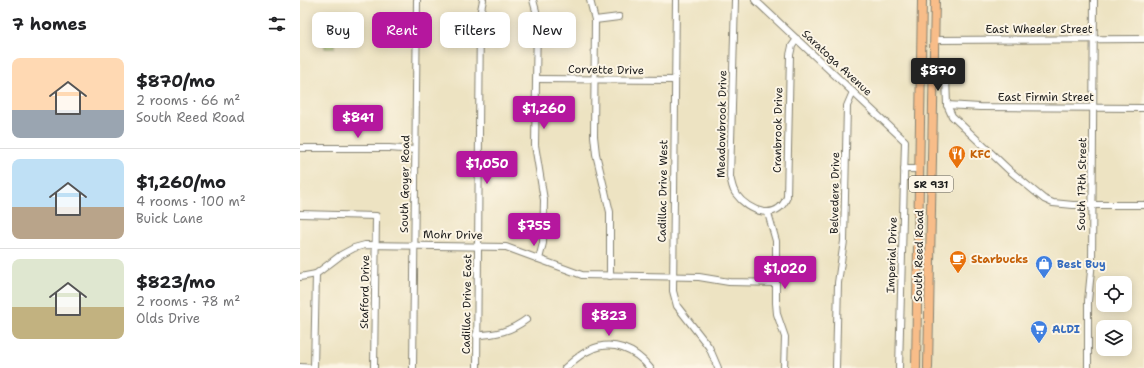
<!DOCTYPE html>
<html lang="en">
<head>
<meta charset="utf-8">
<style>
	body { margin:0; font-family:"Shantell Sans",sans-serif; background:#f2f2f2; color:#202124; height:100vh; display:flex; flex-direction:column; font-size:15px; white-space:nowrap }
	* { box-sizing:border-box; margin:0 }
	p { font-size:13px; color:#757577 }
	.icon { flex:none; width:22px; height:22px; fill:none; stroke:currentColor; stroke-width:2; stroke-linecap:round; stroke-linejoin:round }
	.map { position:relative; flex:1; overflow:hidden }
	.drawer { display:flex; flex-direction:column; background:#fff; width:300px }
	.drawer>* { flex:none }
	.hud { position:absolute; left:12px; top:12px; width:380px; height:36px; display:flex; gap:8px }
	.fabs { position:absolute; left:796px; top:276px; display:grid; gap:8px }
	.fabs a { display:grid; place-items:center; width:36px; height:36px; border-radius:8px; background:#fff; box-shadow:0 2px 10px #0003; font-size:20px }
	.price { position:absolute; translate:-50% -34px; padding:0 9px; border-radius:4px; background:#b5179e; color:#fff; font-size:13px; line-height:26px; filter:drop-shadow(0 1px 2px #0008) }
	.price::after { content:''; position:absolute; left:50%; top:24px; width:12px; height:9px; margin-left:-6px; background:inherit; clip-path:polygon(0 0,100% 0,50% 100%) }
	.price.active { background:#222; color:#fff }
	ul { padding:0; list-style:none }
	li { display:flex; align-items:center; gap:12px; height:100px; padding:0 12px }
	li+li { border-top:1px solid #e0e0e0 }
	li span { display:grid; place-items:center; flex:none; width:112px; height:80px; border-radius:8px; color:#555 }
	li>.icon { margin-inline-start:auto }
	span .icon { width:48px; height:48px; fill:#fffc; stroke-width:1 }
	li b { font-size:17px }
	h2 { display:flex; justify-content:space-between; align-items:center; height:48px; padding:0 12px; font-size:17px }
	.tag { padding:0 14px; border-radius:8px; background:#fff; box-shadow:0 2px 10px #0003; font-size:14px; line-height:36px }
	.tag.active { background:#b5179e; color:#fff }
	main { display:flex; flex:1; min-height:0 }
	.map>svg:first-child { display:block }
</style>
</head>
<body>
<main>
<section class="drawer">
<h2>7 homes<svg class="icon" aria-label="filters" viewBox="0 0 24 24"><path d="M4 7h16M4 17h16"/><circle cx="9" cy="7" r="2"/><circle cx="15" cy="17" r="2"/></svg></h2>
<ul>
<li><span style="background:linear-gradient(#ffd9b3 65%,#9aa5b1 0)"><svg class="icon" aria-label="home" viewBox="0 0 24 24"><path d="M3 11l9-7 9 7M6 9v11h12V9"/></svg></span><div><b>$870/mo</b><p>2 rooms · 66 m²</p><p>South Reed Road</p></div></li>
<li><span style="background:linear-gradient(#bfe0f5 60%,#b9a48a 0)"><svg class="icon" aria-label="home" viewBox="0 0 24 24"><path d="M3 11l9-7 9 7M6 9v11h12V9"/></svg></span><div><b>$1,260/mo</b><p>4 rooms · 100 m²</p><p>Buick Lane</p></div></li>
<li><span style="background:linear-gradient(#dfe7d0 60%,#c2b280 0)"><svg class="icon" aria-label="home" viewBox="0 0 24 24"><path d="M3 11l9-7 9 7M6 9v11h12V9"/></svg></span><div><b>$823/mo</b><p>2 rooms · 78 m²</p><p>Olds Drive</p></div></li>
</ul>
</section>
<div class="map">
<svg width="844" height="368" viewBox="0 0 844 368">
	<rect width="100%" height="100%" fill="#fcf5e5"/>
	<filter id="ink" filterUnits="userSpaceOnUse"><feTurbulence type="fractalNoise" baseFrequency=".025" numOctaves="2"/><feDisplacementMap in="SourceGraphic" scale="8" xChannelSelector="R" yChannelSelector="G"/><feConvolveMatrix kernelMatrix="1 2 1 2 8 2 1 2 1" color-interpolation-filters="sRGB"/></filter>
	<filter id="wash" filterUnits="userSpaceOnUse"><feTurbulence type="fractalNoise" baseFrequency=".012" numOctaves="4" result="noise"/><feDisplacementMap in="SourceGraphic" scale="16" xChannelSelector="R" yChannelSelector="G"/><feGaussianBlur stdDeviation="0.9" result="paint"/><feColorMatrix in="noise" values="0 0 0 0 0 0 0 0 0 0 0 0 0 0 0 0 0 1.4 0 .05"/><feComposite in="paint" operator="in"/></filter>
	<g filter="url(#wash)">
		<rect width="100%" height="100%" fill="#ede3c2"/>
		<rect fill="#b0d179" stroke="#66764a" x="25" y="35" width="9" height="13"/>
	</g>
	<g filter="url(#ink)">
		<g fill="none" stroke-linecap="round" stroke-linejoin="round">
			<defs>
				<g id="minor">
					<path d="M233,0L236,11L237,21L235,145L244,200L243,243L239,259"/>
					<path d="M290,0L295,20L294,136L296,154L310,212V276"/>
					<path d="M376,0L373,291L377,306L409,347L418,368"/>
					<path d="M435,0L430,177C432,183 432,189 436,194C449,212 477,222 487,197L490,55L492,46L497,39"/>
					<path d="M455,0L605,141L599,368"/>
					<path d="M295,20L319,17"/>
					<path d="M634,40L844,39"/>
					<path d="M634,74L641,75L646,77L647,105L652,116L710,171L744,199L753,203L773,205H844"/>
					<path d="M236,79L375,80"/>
					<path d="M647,105L680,107L844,108"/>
					<path d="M0,148H89L115,150"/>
					<path d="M604,169H619"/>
					<path d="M468,213L476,241V303L477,314L485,337L484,368"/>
					<path d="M0,214L76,216L74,368"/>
					<path d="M0,277L16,274L41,255L54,248L65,245L206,247L282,275L399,277L429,282L476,283"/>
					<path d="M176,335C196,335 211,331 227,319"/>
					<path d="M0,367L14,368"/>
					<path d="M14,368L16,274"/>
					<path d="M113,368L117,0"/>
					<path d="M177,368L180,15L183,0"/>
					<path d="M265,368C272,362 280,354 290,350C312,339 336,350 350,368"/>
					<path d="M536,368L538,283L544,241L547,106L553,92"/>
					<path d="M788,368V301L792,261L794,0"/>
				</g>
				<g id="major">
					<path d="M616,368L622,0"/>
					<path d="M628,368L635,0"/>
				</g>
			</defs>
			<use href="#minor" stroke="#84806f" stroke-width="8"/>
			<use href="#major" stroke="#84806f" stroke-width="10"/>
			<use href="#minor" stroke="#fff" stroke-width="6"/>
			<use href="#major" stroke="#f8bd89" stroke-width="8"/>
		</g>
	</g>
	<defs>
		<symbol id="restaurant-pin" viewBox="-11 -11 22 30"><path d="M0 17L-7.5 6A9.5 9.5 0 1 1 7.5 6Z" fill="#e8710a" stroke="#fcf5e5"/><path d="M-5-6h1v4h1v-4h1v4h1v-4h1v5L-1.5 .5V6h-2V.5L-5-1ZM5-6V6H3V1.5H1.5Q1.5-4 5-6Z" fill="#fff"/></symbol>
		<symbol id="cafe-pin" viewBox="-11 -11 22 30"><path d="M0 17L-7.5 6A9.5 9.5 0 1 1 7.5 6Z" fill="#e8710a" stroke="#fcf5e5"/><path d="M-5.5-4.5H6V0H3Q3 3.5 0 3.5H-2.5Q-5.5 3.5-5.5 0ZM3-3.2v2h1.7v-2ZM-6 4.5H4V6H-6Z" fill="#fff"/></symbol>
		<symbol id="shop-pin" viewBox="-11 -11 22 30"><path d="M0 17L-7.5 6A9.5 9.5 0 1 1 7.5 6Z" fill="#3f7fe0" stroke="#fcf5e5"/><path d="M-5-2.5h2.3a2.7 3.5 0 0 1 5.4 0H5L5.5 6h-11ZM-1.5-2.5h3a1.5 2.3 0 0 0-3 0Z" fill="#fff"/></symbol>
		<symbol id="supermarket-pin" viewBox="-11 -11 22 30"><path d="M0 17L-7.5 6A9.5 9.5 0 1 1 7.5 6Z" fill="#3f7fe0" stroke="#fcf5e5"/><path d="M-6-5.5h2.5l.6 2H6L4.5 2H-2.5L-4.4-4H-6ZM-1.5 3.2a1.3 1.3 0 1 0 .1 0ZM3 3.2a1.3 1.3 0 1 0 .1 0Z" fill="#fff"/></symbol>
	</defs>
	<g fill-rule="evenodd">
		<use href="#restaurant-pin" x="647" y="144" width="20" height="27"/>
		<use href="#cafe-pin" x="648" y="249" width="20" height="27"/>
		<use href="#shop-pin" x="734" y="254" width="20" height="27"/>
		<use href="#supermarket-pin" x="729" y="319" width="20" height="27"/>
	</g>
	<g text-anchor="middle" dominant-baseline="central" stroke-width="4" stroke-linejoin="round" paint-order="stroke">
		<rect fill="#fcf5e5" stroke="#5f5d58" stroke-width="1" x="609" y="176" width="44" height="16" rx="3"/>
		<g font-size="10" font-weight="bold" fill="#1c1c1c">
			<text x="631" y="184">SR 931</text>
		</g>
		<g font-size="11" fill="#1c1c1c" stroke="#fcf5e5">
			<text x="739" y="29">East Wheeler Street</text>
			<text transform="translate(537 63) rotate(43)">Saratoga Avenue</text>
			<text transform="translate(306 70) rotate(1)">Corvette Drive</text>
			<text x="746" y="97">East Firmin Street</text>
			<text transform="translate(422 124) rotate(-89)">Meadowbrook Drive</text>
			<text transform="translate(478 130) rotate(-89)">Cranbrook Drive</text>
			<text transform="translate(105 184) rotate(-89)">South Goyer Road</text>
			<text transform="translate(782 184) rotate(-89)">South 17th Street</text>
			<text transform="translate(363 191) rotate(-89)">Cadillac Drive West</text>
			<text transform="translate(535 193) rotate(-89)">Belvedere Drive</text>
			<text transform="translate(153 235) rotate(1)">Mohr Drive</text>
			<text transform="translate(592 255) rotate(-88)">Imperial Drive</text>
			<text transform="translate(619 256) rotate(-89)">South Reed Road</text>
			<text transform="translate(65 292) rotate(-89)">Stafford Drive</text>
			<text transform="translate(167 304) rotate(-89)">Cadillac Drive East</text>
		</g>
		<g font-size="11" font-weight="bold" fill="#c56008" stroke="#fcf5e5" text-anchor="start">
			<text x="670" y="154">KFC</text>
			<text x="671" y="259">Starbucks</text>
		</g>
		<g font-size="11" font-weight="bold" fill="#366cbe" stroke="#fcf5e5" text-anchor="start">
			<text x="757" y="264">Best Buy</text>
			<text x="752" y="329">ALDI</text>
		</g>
	</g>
</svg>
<div class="fabs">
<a><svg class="icon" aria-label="locate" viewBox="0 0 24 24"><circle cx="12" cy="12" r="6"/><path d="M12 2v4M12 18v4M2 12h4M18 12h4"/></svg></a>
<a><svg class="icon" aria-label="layers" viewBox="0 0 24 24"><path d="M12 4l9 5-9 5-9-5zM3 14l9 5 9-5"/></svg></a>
</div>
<b class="price active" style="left:638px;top:92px">$870</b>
<b class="price" style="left:244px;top:130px">$1,260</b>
<b class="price" style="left:58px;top:139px">$841</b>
<b class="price" style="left:187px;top:185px">$1,050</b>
<b class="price" style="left:234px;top:247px">$755</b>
<b class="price" style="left:485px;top:290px">$1,020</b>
<b class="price" style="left:309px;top:337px">$823</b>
<div class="hud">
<a class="tag">Buy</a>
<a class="tag active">Rent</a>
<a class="tag">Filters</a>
<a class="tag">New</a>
</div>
</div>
</main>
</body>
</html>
